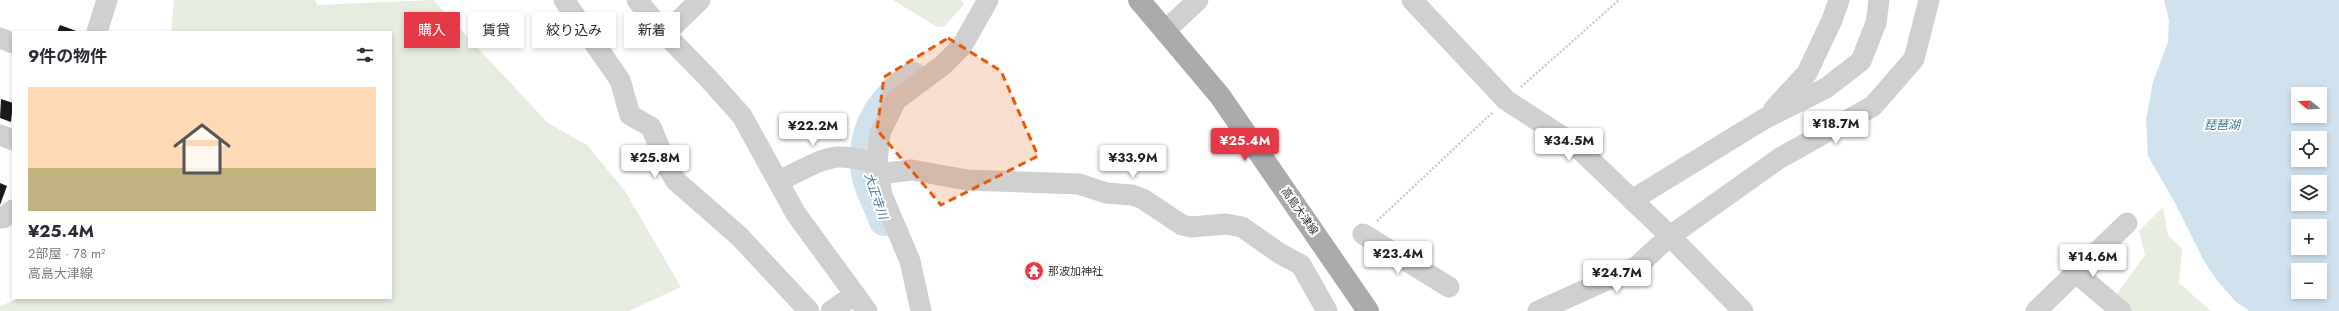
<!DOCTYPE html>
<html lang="ja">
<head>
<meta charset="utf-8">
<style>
	body { margin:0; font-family:Jost,"Noto Sans JP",sans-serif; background:#f7f7f7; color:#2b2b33; height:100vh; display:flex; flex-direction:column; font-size:15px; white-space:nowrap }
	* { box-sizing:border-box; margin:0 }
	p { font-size:13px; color:#7c7c81 }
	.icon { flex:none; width:22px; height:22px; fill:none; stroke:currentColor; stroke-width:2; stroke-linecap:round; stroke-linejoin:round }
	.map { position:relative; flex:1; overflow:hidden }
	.side { position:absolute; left:12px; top:31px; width:380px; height:268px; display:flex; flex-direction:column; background:#fff; border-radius:0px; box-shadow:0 2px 6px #0003 }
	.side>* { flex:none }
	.hud { position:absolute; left:404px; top:12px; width:380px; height:36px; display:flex; gap:8px }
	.needle { width:26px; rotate:288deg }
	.controls { position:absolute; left:2291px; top:87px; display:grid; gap:8px }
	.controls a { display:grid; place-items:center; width:36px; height:36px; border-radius:0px; background:#fff; box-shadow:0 2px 6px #0003; font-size:20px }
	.price { position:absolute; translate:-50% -34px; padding:0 9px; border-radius:4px; background:#fff; color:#222; font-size:13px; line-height:26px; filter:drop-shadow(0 1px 2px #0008) }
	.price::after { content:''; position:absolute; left:50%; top:24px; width:12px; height:9px; margin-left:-6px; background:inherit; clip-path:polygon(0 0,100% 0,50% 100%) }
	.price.selected { background:#e63946; color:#fff }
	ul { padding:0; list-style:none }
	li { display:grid; align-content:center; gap:8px; height:212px; padding:0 16px }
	li span { display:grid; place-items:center; height:124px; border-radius:0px; color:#555 }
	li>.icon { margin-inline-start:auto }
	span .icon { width:72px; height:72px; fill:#fffc; stroke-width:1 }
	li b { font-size:17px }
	h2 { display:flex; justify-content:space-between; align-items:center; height:48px; padding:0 16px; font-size:17px }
	.tag { padding:0 14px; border-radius:0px; background:#fff; box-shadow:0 2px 6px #0003; font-size:14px; line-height:36px }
	.tag.selected { background:#e63946; color:#fff }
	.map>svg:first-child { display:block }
</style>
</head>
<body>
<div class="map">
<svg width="2339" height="311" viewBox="0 0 2339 311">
	<rect width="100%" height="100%" fill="#fff"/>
	<g fill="#e6ecdf">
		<path d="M174,0H315L317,5L433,0L548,123L587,145L625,191L681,287L629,311H0V306L20,298H391V32H171Z"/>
		<path d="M893,0H961L964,4L945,26L937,27Z"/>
		<path d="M2163,207L2168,235L2182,249L2179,283L2211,311H2131L2116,295L2145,255L2139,231Z"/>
	</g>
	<path fill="#cfe2ee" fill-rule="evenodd" d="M2164,0H2339V311H2249L2235,301L2216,279L2204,261L2174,201L2148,156L2146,120L2153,82L2168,42L2169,20ZM2298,94H2320V116H2298ZM2298,138H2320V160H2298ZM2298,182H2320V204H2298ZM2298,226H2320V248H2298ZM2298,270H2320V292H2298Z"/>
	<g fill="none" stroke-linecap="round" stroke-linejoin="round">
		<path stroke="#cfe2ee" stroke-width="30" d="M884,221C879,206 868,188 866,173C860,130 880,101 913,77"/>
	</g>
	<g fill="#1a1a1a">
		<path d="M60,25L79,32H57Z"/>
		<path d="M1,99L13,103L11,122L0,118Z"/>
		<path d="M0,183L7,186L0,205Z"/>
	</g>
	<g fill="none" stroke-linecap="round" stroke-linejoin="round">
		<g stroke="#cdcdcd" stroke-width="2.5" stroke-dasharray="2 2" stroke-linecap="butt">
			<path d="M1521,87L1619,0"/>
			<path d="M1377,221L1493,112"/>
		</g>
		<g stroke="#d0d0d0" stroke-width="21">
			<path d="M564,0L620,80L630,115L651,127L668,168L676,181L739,236L809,311"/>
			<path d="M637,0L665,34L707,77L742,116L796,214L867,311"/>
			<path d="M1412,0L1506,100L1574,144L1670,236L1743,311"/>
			<path d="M1166,30L1198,0"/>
			<path d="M97,32L107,0"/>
			<path d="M665,34L700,0"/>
			<path d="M0,38L13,43"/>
			<path d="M1773,110L1807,73L1832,20L1839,0"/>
			<path d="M0,135L13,140"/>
			<path d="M879,174L912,170L967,180L1079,184L1106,193L1132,195L1143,199L1182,225L1191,227L1226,224L1242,227L1279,253L1301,265L1327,311"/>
			<path d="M779,181C797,173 816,160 837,157C850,156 864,160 877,163"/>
			<path d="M1632,200L1764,119L1826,88L1861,61L1876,23L1879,0"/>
			<path d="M0,218H3L13,210"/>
			<path d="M1363,234L1449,287"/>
			<path d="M2075,272L2121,311"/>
			<path d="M831,311L854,295"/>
			<path d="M921,311L910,261L882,195L877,163L880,133L896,100L943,65L962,46L988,0"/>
			<path d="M1538,311L1636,267L1670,236L1780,158L1873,106L1914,59L1929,0"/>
			<path d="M2036,311L2127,223"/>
		</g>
		<path stroke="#ababab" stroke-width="22" d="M1139,0L1220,96L1368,311"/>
	</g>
	<path fill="#e8590c" fill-opacity="0.2" stroke="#e8590c" stroke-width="3" stroke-dasharray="8 5" stroke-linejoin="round" d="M948,38L1001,71L1038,156L941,205L877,130L884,77Z"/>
	<defs>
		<symbol id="temple-disc" viewBox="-11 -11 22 22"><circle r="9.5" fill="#e63946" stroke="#fff"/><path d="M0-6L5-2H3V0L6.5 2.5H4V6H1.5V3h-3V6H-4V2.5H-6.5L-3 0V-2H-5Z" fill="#fff"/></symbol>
	</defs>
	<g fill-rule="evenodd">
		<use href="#temple-disc" x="1023" y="260" width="22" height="22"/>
	</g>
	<g text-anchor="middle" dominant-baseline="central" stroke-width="4" stroke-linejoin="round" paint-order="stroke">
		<g font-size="11" fill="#333" stroke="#fff">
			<text transform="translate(1300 211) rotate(55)">高島大津線</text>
		</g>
		<g font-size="11" fill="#333" stroke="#fff" text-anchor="start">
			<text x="1048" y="271">那波加神社</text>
		</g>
		<g font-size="12" font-style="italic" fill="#3f7597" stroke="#fff">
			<text x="2222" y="125">琵琶湖</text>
			<text transform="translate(876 196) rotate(71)">大正寺川</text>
		</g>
	</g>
</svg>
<div class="controls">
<a><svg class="needle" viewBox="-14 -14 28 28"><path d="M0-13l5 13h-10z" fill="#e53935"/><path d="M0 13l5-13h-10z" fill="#7c7c81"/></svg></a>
<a><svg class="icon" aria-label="locate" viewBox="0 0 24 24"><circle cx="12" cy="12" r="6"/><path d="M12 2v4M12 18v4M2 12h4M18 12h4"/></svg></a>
<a><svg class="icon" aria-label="layers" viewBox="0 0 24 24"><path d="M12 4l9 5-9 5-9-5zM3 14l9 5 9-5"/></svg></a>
<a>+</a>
<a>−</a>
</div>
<b class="price" style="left:1836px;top:145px">¥18.7M</b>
<b class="price" style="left:813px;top:147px">¥22.2M</b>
<b class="price selected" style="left:1245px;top:162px">¥25.4M</b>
<b class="price" style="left:1569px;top:162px">¥34.5M</b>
<b class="price" style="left:655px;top:179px">¥25.8M</b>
<b class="price" style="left:1133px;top:179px">¥33.9M</b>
<b class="price" style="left:1398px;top:275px">¥23.4M</b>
<b class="price" style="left:2093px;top:278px">¥14.6M</b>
<b class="price" style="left:1617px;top:294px">¥24.7M</b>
<div class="hud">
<a class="tag selected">購入</a>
<a class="tag">賃貸</a>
<a class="tag">絞り込み</a>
<a class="tag">新着</a>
</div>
<section class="side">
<h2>9件の物件<svg class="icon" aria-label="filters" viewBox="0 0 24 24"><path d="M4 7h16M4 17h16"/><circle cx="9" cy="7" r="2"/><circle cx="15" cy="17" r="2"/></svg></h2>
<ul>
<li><span style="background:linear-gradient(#ffd9b3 65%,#c2b280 0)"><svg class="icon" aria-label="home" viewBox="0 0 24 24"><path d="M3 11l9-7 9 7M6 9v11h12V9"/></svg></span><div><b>¥25.4M</b><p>2部屋 · 78 m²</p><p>高島大津線</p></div></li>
</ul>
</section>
</div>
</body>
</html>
